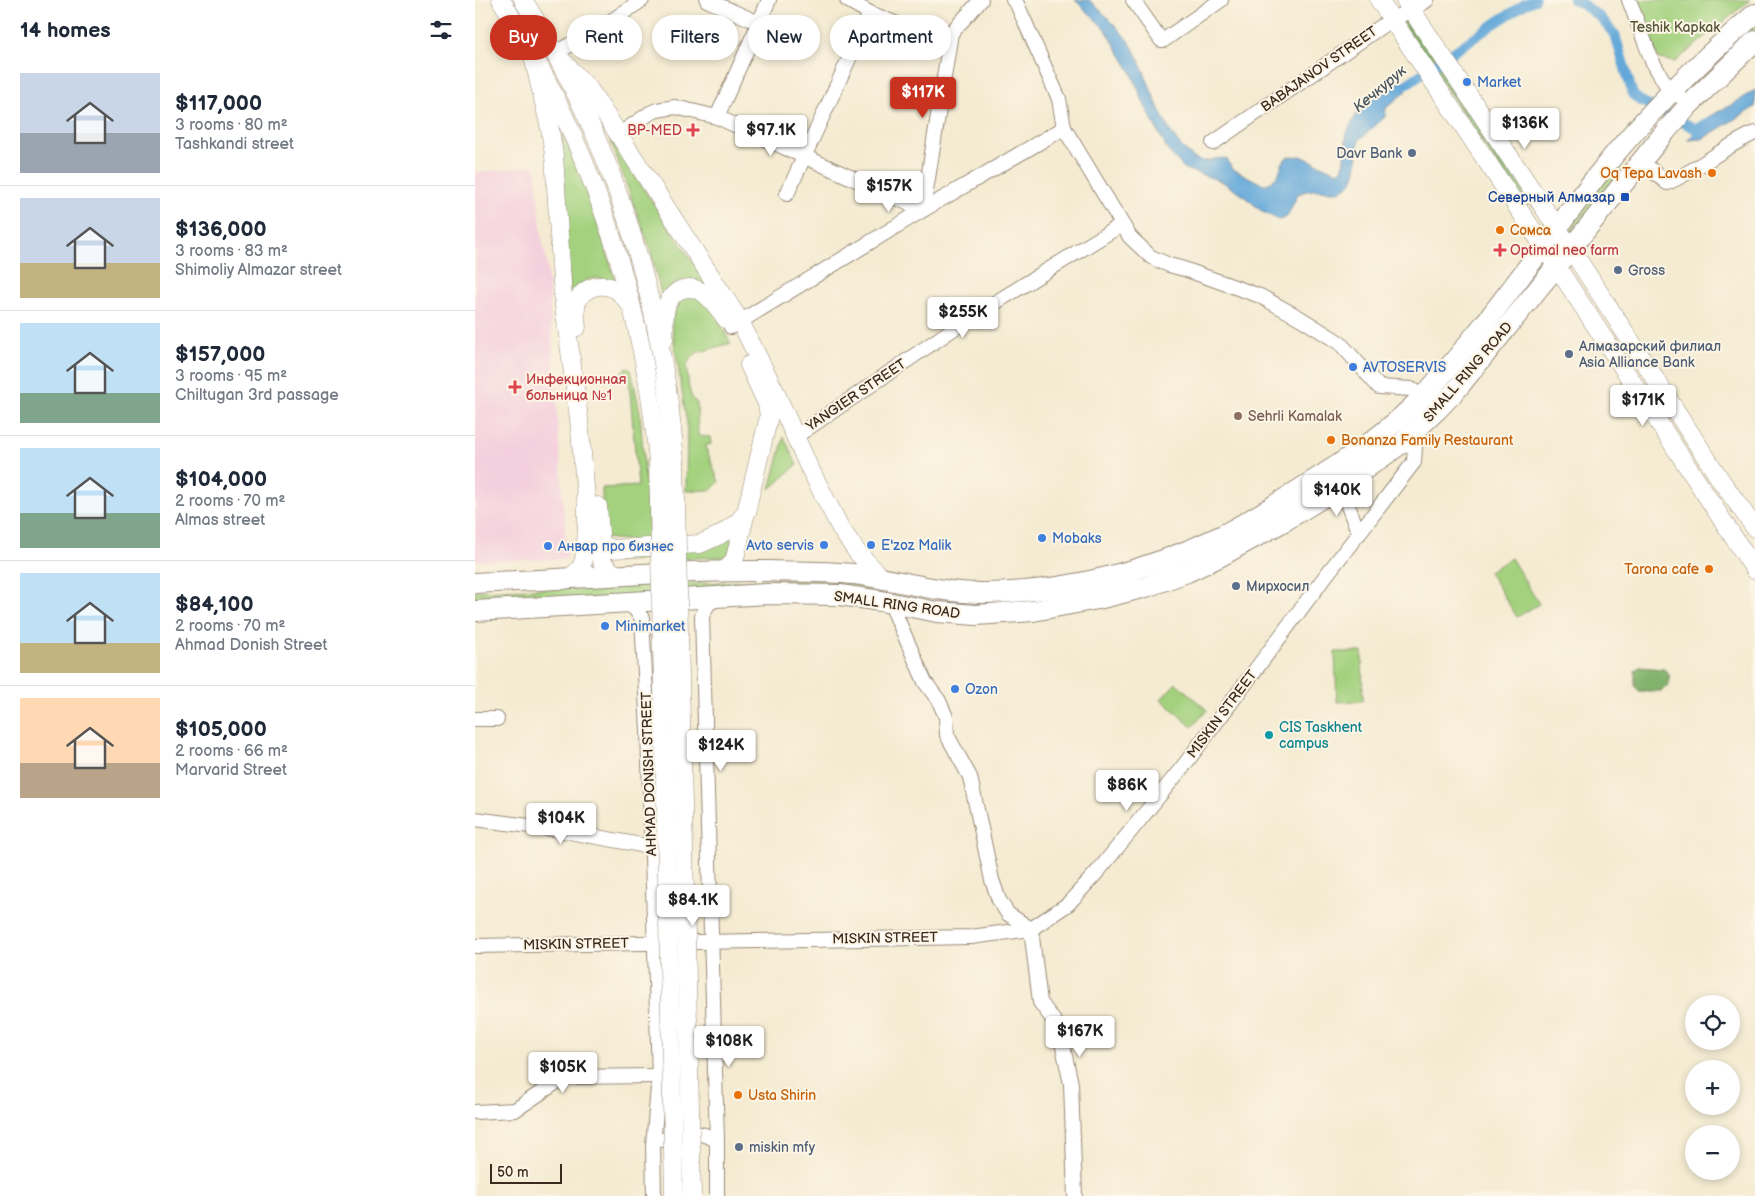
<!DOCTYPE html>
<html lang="en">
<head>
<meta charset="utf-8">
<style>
	body { margin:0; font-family:"Balsamiq Sans",sans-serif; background:#f2f2f3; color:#1f2937; height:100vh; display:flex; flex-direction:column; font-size:19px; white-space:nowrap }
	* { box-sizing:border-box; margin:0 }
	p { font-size:16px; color:#747a83 }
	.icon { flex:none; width:28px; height:28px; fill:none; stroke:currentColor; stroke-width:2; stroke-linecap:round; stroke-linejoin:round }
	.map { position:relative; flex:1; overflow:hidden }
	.details { display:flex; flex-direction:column; background:#fff; width:475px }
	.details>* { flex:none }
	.hud { position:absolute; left:15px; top:15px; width:475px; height:45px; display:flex; gap:10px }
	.fabs { position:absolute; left:1210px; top:995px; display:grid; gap:10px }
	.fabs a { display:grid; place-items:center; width:55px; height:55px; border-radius:50%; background:#fff; box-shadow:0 2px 8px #0003; font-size:25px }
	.scale { position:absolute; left:15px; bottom:12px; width:72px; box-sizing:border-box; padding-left:5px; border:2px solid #3b2a1e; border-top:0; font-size:14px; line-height:18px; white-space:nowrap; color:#3b2a1e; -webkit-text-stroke:4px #fcf5e5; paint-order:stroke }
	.price { position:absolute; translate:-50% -42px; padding:0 11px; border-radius:5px; background:#fff; color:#222; font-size:16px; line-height:32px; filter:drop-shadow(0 1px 2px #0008) }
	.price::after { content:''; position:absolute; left:50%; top:30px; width:15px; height:11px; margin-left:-8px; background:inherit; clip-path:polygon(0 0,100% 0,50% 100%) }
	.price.selected { background:#c8321e; color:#fff }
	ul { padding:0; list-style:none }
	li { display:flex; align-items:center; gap:15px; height:125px; padding:0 20px }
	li+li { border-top:1px solid #e0e1e3 }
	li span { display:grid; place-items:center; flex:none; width:140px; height:100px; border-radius:0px; color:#555 }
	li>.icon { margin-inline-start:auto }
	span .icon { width:60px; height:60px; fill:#fffc; stroke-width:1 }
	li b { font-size:21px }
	h2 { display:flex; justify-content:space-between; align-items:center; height:60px; padding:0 20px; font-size:21px }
	.pill { padding:0 18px; border-radius:22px; background:#fff; box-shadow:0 2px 8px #0003; font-size:18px; line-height:45px }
	.pill.selected { background:#c8321e; color:#fff }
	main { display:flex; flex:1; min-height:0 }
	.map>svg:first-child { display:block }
</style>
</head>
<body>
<main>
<section class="details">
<h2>14 homes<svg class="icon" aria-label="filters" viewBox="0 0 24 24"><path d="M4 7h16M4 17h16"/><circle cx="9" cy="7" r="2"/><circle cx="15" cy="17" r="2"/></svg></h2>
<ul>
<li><span style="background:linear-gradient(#c9d6e8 60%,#9aa5b1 0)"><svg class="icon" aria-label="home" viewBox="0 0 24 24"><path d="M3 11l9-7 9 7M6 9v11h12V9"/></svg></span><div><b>$117,000</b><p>3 rooms · 80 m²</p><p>Tashkandi street</p></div></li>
<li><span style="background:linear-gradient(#c9d6e8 65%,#c2b280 0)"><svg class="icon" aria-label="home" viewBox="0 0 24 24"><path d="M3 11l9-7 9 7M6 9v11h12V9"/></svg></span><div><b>$136,000</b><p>3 rooms · 83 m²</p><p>Shimoliy Almazar street</p></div></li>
<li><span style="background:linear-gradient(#bfe0f5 70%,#7fa58c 0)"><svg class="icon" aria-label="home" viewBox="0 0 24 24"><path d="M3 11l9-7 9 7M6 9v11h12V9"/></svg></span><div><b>$157,000</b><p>3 rooms · 95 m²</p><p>Chiltugan 3rd passage</p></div></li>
<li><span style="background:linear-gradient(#bfe0f5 65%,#7fa58c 0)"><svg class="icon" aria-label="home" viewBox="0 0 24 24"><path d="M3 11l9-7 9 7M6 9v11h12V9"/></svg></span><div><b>$104,000</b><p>2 rooms · 70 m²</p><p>Almas street</p></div></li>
<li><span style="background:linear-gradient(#bfe0f5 70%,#c2b280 0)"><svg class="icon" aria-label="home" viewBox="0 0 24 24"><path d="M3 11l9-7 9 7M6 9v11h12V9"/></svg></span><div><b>$84,100</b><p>2 rooms · 70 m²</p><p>Ahmad Donish Street</p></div></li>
<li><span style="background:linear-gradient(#ffd9b3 65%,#b9a48a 0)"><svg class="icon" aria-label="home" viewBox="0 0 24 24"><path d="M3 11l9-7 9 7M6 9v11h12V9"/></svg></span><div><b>$105,000</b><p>2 rooms · 66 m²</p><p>Marvarid Street</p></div></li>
</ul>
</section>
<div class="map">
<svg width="1280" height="1196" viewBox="0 0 1280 1196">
	<rect width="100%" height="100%" fill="#fcf5e5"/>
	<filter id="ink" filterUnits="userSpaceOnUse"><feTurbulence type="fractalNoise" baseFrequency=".02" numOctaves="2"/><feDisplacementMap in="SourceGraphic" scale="10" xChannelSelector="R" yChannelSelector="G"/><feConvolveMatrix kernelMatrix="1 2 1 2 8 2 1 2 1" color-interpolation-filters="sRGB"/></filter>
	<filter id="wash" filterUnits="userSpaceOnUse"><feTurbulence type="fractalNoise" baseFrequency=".0096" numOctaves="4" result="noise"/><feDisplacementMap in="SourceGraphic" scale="20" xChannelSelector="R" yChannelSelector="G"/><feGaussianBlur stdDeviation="1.12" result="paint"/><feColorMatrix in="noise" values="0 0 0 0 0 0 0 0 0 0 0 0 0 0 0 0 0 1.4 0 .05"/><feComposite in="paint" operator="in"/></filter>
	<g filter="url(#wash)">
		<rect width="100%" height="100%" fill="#f4ebd2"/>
		<path fill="#f4cfdd" d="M60,166L67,239L72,263L92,559L0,561V173Z"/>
		<g fill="#a3d17e" stroke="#6f7e4e">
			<path d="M1161,0H1275L1200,62L1184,59Z"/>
			<path d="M1280,21V30L1229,79L1225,74Z"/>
			<path d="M76,111C104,166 123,223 141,282C116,276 112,275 96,298Z"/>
			<path d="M134,137L235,288C209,275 205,276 187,298L175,248Z"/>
			<path d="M1142,166L1146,168L1145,171L1097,232L1094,233L1091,228Z"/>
			<path d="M212,296C235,294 246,327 256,343L221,353L211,365L214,388L217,398L222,403L223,436L235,437L236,444L230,446L244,482L236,490L211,491L212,424L196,321L201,304Z"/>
			<path d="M152,368L156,370L165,412L175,542L128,538L127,488L163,486L154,380H147L146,372Z"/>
			<path d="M309,437L322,465L295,489Z"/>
			<path d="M261,530L252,556L248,557L134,561L129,550Z"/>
			<path d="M1036,558L1064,604L1042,617L1014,572Z"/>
			<path d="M366,578L395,586V590L0,603V591Z"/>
			<path d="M860,652H887L888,701L862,702Z"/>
			<path d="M701,683L732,710L717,727L686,699Z"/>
		</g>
		<g fill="#82b36d" stroke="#5e6e46">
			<path d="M935,18L1057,202L1050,207L928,23Z"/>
			<path d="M1164,667L1189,669L1194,674V685L1186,691H1164L1160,686V671Z"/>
		</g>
		<g fill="#63a8d9" stroke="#4f697c">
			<path d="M600,0H614C627,11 650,34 658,48C676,81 687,136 719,158C731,166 741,155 752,159L758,169L789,185C810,176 801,169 812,157L826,156L857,170L863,172L868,168L872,132L881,115L893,100L910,92L924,82L935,81L930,92L911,108L910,117L884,140C882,157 885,192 858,191C843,190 838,188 823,194L812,217L804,220L788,212L765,193L746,181L710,169L693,151L669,104L657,74L631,30Z"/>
			<path d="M1280,90V107L1227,139L1213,140L1233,117L1258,104Z"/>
		</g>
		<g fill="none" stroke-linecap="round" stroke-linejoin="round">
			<g stroke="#63a8d9" stroke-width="10">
				<path d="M1098,0L1107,4L1126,18L1140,35L1158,95L1166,101L1221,129L1233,122"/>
				<path d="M926,88L1022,22L1050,4L1060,0"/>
			</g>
		</g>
	</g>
	<g filter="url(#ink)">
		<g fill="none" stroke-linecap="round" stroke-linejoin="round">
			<defs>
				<g id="minor">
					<path d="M232,0L284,23"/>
					<path d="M372,0L395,13L434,29L476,33"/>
					<path d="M538,0L542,4L584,99L589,128L655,237L676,257L694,265L709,269L785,296L825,318L865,343L904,387L936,389L948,397"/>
					<path d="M658,0L686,40H689L746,0"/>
					<path d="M1154,0L1177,61L1190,83L1204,96"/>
					<path d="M80,53L126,28L167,0"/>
					<path d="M242,117L294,0"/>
					<path d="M143,135L175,113L182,110L200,107L242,117L448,210L476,33L506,0"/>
					<path d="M738,143L917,19L937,10L952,0"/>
					<path d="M1166,161L1192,183C1224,170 1249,146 1280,133"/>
					<path d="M312,194L395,13"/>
					<path d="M256,327L448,210L589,128"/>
					<path d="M320,437L484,325L646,225"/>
					<path d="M863,488L870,498L884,534"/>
					<path d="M148,602L159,608L167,618L173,731L184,1076L178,1145L179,1196"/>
					<path d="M415,602L450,682L464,701L471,717L472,735L495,777L517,880L524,900L533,914L556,929L565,1002L584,1028L596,1084L600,1196"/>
					<path d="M0,719H22"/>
					<path d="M0,819L78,829L177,847"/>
					<path d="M0,946L496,937L556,929L593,904L624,870L710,764L849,578L939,462L940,447L934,437"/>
					<path d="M0,1112L40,1110L89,1077L184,1076"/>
					<path d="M188,1140C206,1131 226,1130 242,1141"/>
					<path d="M242,1196V1141L227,616L233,604L245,597"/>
				</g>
				<g id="major">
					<path d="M26,0C113,139 168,297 183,461"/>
					<path d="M48,0C136,136 188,299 200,461"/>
					<path d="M904,0L1069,247L1280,570"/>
					<path d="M930,0L1083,229L1247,482L1280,528"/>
					<path d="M57,52L75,129L79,155L88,298L104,419L112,509C112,523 112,554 107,565C103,573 96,577 88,580"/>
					<path d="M80,53L114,89L265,321L299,389L333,465L366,529L382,552L409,580"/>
					<path d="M102,327C101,320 100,314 101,307C104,289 123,281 140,289C147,293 151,300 156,306"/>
					<path d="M189,339C190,328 188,315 192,304C195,298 199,293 205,290C226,281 241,305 251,319"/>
					<path d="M123,506L127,562L137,572L147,576"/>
					<path d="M119,535L124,544L138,549L225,544L245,535L263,522L273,510"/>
					<path d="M247,572L255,566L260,558L294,416L292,404L274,365"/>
				</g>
				<g id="highway">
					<path d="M0,583C98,579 197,570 296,571C326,572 357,571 387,575C427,581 466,593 507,593C589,593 674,571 748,535C777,520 805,502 833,484C873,459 914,432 947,397C970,374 990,347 1011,322C1048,274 1084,225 1121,177C1169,117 1222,63 1280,14"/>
					<path d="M0,611L292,594L365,595L406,601L462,612L501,615L558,611L623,599L671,587L712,572L744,557L811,520L863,488L927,443L962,410L982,389L1190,132L1214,105L1280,41"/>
				</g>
			</defs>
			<use href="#minor" stroke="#988a78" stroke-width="16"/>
			<use href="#major" stroke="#988a78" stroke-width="19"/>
			<use href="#highway" stroke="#988a78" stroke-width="22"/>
			<use href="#minor" stroke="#fff" stroke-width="14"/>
			<use href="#major" stroke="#fff" stroke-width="18"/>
			<use href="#highway" stroke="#fff" stroke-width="20"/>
			<defs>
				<g id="major-bridge">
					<path d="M183,461L199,1196"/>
					<path d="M200,461L217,1196"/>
				</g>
			</defs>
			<use href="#major-bridge" stroke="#988a78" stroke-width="19" stroke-linecap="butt"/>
			<use href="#major-bridge" stroke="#fff" stroke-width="18"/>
		</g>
	</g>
	<g fill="#3f7fe0" stroke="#fcf5e5" stroke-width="2">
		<circle cx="992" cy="82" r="5"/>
		<circle cx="878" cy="367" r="5"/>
		<circle cx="567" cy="538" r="5"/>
		<circle cx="349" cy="545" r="5"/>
		<circle cx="396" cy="545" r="5"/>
		<circle cx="73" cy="546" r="5"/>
		<circle cx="130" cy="626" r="5"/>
		<circle cx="480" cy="689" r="5"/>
	</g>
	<g fill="#e0444e" stroke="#fcf5e5" stroke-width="2">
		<path d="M215.5 122.5h5v5h5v5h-5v5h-5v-5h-5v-5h5z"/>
		<path d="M1022.5 242.5h5v5h5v5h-5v5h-5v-5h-5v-5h5z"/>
		<path d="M37.5 379.5h5v5h5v5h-5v5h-5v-5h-5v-5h5z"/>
	</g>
	<g fill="#5c6f8a" stroke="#fcf5e5" stroke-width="2">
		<circle cx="937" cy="153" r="5"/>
		<circle cx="1143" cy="270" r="5"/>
		<circle cx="1094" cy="354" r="5"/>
		<circle cx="761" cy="586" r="5"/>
		<circle cx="264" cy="1147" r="5"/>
	</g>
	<g fill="#e8710a" stroke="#fcf5e5" stroke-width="2">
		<circle cx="1237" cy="173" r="5"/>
		<circle cx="1025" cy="230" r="5"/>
		<circle cx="856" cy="440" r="5"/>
		<circle cx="1234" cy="569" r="5"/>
		<circle cx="263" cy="1095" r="5"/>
	</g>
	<rect fill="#1a4fb4" stroke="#fcf5e5" stroke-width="2" x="1145" y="192" width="10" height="10" rx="2.5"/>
	<circle fill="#8d6e63" stroke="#fcf5e5" stroke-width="2" cx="763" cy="416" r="5"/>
	<circle fill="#0f9aa8" stroke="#fcf5e5" stroke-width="2" cx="794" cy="735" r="5"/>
	<g text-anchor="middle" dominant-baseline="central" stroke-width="4" stroke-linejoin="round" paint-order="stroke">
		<g font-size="14" fill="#555436" stroke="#fcf5e5">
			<text x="1200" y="27">Teshik Kapkak</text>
		</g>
		<g font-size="14" fill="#3b2a1e" stroke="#fcf5e5">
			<text transform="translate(844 69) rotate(-35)">BABAJANOV STREET</text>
			<text transform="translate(993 372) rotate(-49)">SMALL RING ROAD</text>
			<text transform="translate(381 395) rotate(-34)">YANGIER STREET</text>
			<text transform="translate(422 605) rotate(8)">SMALL RING ROAD</text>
			<text transform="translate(747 714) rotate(-53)">MISKIN STREET</text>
			<text transform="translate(174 774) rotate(-92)">AHMAD DONISH STREET</text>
			<text transform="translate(410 938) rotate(-1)">MISKIN STREET</text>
			<text transform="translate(101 944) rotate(-1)">MISKIN STREET</text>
		</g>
		<g font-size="14" fill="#366cbe" stroke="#fcf5e5" text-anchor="start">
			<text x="1002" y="82">Market</text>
			<text x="888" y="367">AVTOSERVIS</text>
			<text x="577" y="538">Mobaks</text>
			<text x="339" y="545" text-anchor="end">Avto servis</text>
			<text x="406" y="545">E'zoz Malik</text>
			<text x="83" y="546">Анвар про бизнес</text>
			<text x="140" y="626">Minimarket</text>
			<text x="490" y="689">Ozon</text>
		</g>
		<g font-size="14" fill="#be3a42" stroke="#fcf5e5" text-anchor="start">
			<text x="207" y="130" text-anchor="end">BP-MED</text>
			<text x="1035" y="250">Optimal neo farm</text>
			<text x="51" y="379">Инфекционная<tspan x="51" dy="16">больница №1</tspan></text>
		</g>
		<g font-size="14" fill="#4e5e75" stroke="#fcf5e5" text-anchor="start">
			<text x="927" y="153" text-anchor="end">Davr Bank</text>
			<text x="1153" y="270">Gross</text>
			<text x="1104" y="346">Алмазарский филиал<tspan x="1104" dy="16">Asia Alliance Bank</tspan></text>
			<text x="771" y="586">Мирхосил</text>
			<text x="274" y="1147">miskin mfy</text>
		</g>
		<g font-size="14" fill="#c56008" stroke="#fcf5e5" text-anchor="start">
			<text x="1227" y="173" text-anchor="end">Oq Tepa Lavash</text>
			<text x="1035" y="230">Сомса</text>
			<text x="866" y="440">Bonanza Family Restaurant</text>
			<text x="1224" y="569" text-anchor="end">Tarona cafe</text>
			<text x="273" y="1095">Usta Shirin</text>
		</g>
		<g font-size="14" fill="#164399" stroke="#fcf5e5" text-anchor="end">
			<text x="1140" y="197">Северный Алмазар</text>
		</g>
		<g font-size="14" fill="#785e54" stroke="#fcf5e5" text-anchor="start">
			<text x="773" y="416">Sehrli Kamalak</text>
		</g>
		<g font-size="14" fill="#0d838f" stroke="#fcf5e5" text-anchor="start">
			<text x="804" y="727">CIS Taskhent<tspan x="804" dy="16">campus</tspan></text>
		</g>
		<g font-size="15" font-style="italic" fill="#49565f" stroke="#fcf5e5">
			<text transform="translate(905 89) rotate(-40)">Кечкурук</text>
		</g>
	</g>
</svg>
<div class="fabs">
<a><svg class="icon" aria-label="locate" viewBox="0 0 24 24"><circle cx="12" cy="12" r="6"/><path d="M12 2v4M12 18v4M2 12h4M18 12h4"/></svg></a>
<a>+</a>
<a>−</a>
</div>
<div class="scale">50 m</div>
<b class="price selected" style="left:448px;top:119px">$117K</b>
<b class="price" style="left:1050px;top:150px">$136K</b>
<b class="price" style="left:296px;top:157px">$97.1K</b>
<b class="price" style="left:414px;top:213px">$157K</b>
<b class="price" style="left:488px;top:339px">$255K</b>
<b class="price" style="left:1168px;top:427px">$171K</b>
<b class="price" style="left:862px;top:517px">$140K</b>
<b class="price" style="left:246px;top:772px">$124K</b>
<b class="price" style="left:652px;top:812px">$86K</b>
<b class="price" style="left:86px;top:845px">$104K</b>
<b class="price" style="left:218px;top:927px">$84.1K</b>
<b class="price" style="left:605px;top:1058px">$167K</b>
<b class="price" style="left:254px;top:1068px">$108K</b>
<b class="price" style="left:88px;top:1094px">$105K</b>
<div class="hud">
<a class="pill selected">Buy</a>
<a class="pill">Rent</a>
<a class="pill">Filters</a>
<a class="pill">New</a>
<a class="pill">Apartment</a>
</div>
</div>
</main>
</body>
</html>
